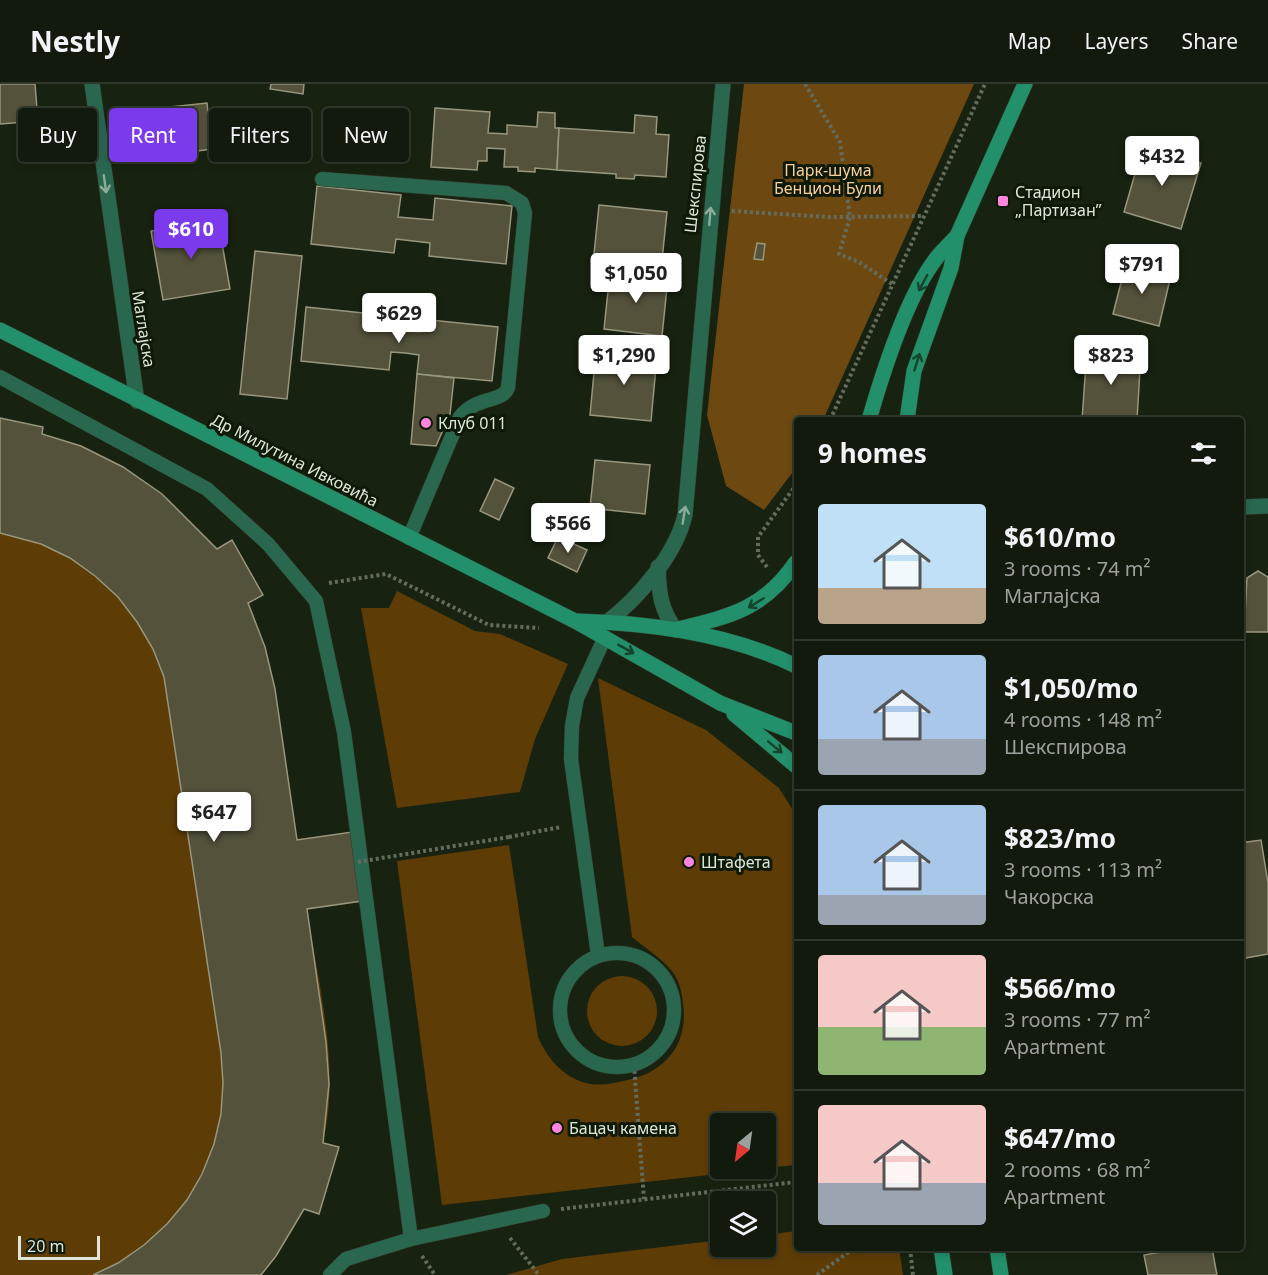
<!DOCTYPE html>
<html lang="en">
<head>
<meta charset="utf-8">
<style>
	body { margin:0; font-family:"Noto Sans",sans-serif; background:#1e271a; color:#f1f3f6; height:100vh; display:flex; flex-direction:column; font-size:22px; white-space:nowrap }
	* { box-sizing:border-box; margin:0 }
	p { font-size:20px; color:#9ca19d }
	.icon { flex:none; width:33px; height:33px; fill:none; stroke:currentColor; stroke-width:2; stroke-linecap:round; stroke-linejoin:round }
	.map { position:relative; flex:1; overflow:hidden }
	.drawer { position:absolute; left:794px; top:333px; width:450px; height:834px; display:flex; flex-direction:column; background:#111a0c; border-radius:6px; box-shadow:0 3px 9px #0003,0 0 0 2px #30382d }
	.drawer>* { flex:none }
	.banner { position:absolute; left:18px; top:24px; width:570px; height:54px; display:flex; gap:12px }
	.needle { width:39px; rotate:209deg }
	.controls { position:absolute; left:710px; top:1029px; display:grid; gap:12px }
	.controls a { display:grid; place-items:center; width:66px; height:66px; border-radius:6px; background:#111a0c; box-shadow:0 3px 9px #0003,0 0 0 2px #30382d; font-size:30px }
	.scale { position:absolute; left:18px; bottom:15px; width:82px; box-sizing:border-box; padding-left:6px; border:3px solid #dee5d9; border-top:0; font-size:16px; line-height:21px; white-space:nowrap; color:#dee5d9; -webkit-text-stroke:4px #0e1908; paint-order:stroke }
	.price { position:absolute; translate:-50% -51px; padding:0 14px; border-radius:6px; background:#fff; color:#222; font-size:20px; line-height:39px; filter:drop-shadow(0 2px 3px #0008) }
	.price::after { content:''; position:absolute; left:50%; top:36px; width:18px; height:14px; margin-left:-9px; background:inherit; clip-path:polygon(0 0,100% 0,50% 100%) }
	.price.on { background:#7c3aed; color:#fff }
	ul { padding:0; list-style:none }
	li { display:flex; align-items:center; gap:18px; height:150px; padding:0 24px }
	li+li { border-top:2px solid #30382d }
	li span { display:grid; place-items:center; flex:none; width:168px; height:120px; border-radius:6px; color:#555 }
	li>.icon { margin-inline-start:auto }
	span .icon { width:72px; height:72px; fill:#fffc; stroke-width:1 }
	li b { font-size:26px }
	h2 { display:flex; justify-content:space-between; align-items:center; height:72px; padding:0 24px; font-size:26px }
	.pill { padding:0 21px; border-radius:6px; background:#111a0c; box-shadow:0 3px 9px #0003,0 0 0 2px #30382d; font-size:21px; line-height:54px }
	.pill.on { background:#7c3aed; color:#fff }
	header { display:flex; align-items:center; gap:36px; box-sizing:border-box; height:84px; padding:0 30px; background:#111a0c; border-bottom:2px solid #30382d }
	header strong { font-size:28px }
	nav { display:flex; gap:33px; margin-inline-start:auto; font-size:21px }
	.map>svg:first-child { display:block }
</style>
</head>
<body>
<header>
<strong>Nestly</strong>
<nav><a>Map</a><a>Layers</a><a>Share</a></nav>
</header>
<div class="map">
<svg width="1268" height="1191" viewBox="0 0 1268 1191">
	<rect width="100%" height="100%" fill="#172210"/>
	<g fill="#5e3c06">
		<path d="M0,334L43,343V350L81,362L162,410L217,465L232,456L263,511L248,520L265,563L275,605L297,755L352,748L362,817L307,825C318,900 341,983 323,1058L339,1063L319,1130L304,1125L276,1172L261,1191H0Z"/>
		<path d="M397,507L475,547L500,550L568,580L535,655L520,708L397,724L361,524H389Z"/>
		<path d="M598,594L706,646L779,704L796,731V1081L765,1084V1040H720V1084L762,1085L442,1121L397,777L509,761L538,953C547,974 563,993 586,999C597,1002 612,1000 623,997C663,990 689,962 683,920C682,908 679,895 671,886C660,873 644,863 632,853Z"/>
		<circle cx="622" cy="927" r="35"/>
		<path d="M796,1147V1164H899L903,1191H506L562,1175L720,1156V1162H765V1151Z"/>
	</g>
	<path fill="#6d4810" d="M744,0H974L823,336H796V384L764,426L726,402L707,331Z"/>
	<g fill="#54523b" stroke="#98967d" stroke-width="1.5">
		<path d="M0,0H35L38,37L0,40Z"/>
		<path d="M271,0H304L303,10L270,5Z"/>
		<path d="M207,19L212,65L167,71L161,24Z"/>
		<path d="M435,24L490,28L488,49L507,50V41L537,43L538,28L555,29V44H559L557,86L535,84V88L518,87V83H504L505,65L487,64V77H478L477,86L431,83Z"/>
		<path d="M635,31L657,33L656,50L669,51L666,93L635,91L634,95L616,94V90L557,86L559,44L634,49Z"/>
		<path d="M1143,62L1201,79L1181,145L1124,128Z"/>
		<path d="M317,102L401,111L398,133L433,136L435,114L512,122L506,180L429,172L430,159L396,155L394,169L311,160Z"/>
		<path d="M599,121L667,128L662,176L594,170Z"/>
		<path d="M218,136L230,205L163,216L151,147Z"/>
		<path d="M757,159L765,160L763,176L754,175Z"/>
		<path d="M255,167L302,172L287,315L240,310Z"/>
		<path d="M1126,179L1171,191L1159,242L1113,230Z"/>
		<path d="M610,188L668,194L662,252L604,245Z"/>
		<path d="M306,223L392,232L391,245L420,248L421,235L498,243L492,297L417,290L419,271L405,269L391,268L389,286L301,277Z"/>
		<path d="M1087,265L1141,269L1137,336H1082Z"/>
		<path d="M596,267L657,272L651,337L590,331Z"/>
		<path d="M417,290L454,294L450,330L436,362L411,360Z"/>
		<path d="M0,334L43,343L42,350L81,362L123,383L162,410L217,465L232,456L263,511L248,519L265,563L275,605L297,756L352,748L362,817L307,825L326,958L329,1000L323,1059L339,1063L319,1130L304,1125L276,1172L261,1191H93L118,1179L144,1161L167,1140L187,1116L202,1090L214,1060L221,1030L223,999L221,969L164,593L153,565L137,538L118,513L95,492L70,474L41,460L0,449Z"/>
		<path d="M595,376L650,381L645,430L590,424Z"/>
		<path d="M495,395L514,404L499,436L480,427Z"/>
		<path d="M558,453L587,466L577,488L548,474Z"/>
		<path d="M1258,487L1268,493V548H1244L1247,494Z"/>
		<path d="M1261,756L1268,799V870L1240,875V759Z"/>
		<path d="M1183,1164H1212L1217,1191H1148L1144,1171Z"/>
	</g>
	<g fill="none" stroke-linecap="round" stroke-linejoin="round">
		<defs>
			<g id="lane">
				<path d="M322,95L506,109L522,119L525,129L508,304C502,319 476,312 460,333L409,454"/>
				<path d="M0,293L207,405L268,460L316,517L344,648L411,1155"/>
				<circle cx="617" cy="926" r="57"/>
				<path d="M598,871L571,675L572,642L577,614L605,553"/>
				<path d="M330,1191L346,1175L411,1155L543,1127"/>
			</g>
			<g id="street">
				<path d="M92,0L137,317"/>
				<path d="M1240,423L1268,422"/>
				<path d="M658,483C659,508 660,525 676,546"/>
				<path d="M607,538C639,514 676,470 685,431L723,0"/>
			</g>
			<g id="secondary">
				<path d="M0,246L575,537L720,619L796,649"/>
				<path d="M869,336C882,291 907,213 935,176C941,167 950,160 957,152"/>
				<path d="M907,336L914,287L951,184L957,152L1025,0"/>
				<path d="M578,537C650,539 731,550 796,582"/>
				<path d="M678,545C731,532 764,525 796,478"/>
				<path d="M734,630L796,682"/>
				<path d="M941,1164L945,1191"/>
				<path d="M997,1164L1001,1191"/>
			</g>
		</defs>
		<use href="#lane" stroke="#333d2c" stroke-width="15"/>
		<use href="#street" stroke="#333d2c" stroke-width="16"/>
		<use href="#secondary" stroke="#333d2c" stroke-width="16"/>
		<g stroke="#646d5d" stroke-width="4" stroke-dasharray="3 3" stroke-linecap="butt">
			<path d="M805,0L840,58L850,133L839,170L859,178L892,200"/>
			<path d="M732,127L828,133L923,132"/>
			<path d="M830,336L985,0"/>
			<path d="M767,483L758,471V453L796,401"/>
			<path d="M329,499L386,490L489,541L539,544"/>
			<path d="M509,753L561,743"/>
			<path d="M634,981L644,1115"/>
			<path d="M561,1125L796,1098"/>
			<path d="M510,1154L539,1191"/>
			<path d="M910,1164L913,1191"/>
			<path d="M422,1172L435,1191"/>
			<path d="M817,1191L854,1164"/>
		</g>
		<use href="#lane" stroke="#2a674f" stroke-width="14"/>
		<use href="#street" stroke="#2a674f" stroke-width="15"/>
		<use href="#secondary" stroke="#21906b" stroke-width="15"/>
		<path stroke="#646d5d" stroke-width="4" stroke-dasharray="3 3" stroke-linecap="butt" d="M358,778L509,753"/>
	</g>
	<defs><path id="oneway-shaft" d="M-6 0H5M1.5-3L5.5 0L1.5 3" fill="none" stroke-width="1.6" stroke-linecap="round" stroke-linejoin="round" transform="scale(1.5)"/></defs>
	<g stroke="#8dac9b">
		<use href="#oneway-shaft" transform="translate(105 100) rotate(82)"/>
		<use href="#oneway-shaft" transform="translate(710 132) rotate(-85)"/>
		<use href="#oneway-shaft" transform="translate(684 431) rotate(-81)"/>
	</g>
	<g stroke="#15432b">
		<use href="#oneway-shaft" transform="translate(923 199) rotate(118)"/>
		<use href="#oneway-shaft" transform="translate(917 278) rotate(-73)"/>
		<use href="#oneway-shaft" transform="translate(756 519) rotate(148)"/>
		<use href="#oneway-shaft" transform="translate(626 565) rotate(29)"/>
		<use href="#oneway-shaft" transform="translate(775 663) rotate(39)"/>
	</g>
	<g fill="#ff85df" stroke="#0e1908" stroke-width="2">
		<rect x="997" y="111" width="12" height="12" rx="3"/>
		<circle cx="426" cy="339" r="6"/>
		<circle cx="689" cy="778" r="6"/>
		<circle cx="557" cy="1044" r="6"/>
	</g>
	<g text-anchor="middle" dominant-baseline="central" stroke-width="6" stroke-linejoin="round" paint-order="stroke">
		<g font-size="16" fill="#f8ce9b" stroke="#0e1908">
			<text x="828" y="86">Парк-шума<tspan x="828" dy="18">Бенцион Були</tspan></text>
		</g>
		<g font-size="16" fill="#dee5d9" stroke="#0e1908">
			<text transform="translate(695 100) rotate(-84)">Шекспирова</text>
			<text transform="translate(144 245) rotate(81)">Маглајска</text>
			<text transform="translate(295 376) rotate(27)">Др Милутина Ивковића</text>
		</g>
		<g font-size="16" fill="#dee5d9" stroke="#0e1908" text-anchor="start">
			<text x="1015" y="108">Стадион<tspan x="1015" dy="18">„Партизан”</tspan></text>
			<text x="438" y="339">Клуб 011</text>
			<text x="701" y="778">Штафета</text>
			<text x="569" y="1044">Бацач камена</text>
		</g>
	</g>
</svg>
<div class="controls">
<a><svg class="needle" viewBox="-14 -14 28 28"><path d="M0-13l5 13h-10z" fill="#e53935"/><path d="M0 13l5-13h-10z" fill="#9ca19d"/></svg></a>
<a><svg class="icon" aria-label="layers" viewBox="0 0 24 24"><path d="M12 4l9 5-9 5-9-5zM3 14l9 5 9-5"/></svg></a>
</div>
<div class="scale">20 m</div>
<b class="price" style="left:1162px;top:103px">$432</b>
<b class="price on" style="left:191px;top:176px">$610</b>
<b class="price" style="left:1142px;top:211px">$791</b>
<b class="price" style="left:636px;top:220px">$1,050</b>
<b class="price" style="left:399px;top:260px">$629</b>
<b class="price" style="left:624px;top:302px">$1,290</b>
<b class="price" style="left:1111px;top:302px">$823</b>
<b class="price" style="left:568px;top:470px">$566</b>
<b class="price" style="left:214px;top:759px">$647</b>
<div class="banner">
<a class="pill">Buy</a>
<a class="pill on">Rent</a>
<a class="pill">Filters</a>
<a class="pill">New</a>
</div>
<section class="drawer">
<h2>9 homes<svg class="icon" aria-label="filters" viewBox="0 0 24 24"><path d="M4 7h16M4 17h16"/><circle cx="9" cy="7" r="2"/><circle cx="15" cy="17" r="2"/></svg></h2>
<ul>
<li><span style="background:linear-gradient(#bfe0f5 70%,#b9a48a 0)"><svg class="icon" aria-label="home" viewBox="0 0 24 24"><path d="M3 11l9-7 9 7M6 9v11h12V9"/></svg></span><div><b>$610/mo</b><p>3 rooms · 74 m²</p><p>Маглајска</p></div></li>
<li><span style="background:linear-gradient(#a9c7e8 70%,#9aa5b1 0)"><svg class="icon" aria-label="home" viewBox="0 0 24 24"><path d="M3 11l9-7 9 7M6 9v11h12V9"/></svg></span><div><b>$1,050/mo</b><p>4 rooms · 148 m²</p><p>Шекспирова</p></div></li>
<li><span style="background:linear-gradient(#a9c7e8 75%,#9aa5b1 0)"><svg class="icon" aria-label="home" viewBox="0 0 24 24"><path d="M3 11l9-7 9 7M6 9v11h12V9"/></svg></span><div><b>$823/mo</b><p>3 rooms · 113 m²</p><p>Чакорска</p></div></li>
<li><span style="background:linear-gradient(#f6c9c9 60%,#8fb573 0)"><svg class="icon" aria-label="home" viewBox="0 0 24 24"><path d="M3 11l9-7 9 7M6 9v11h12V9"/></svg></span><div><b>$566/mo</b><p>3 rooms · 77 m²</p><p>Apartment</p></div></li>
<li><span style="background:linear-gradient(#f6c9c9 65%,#9aa5b1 0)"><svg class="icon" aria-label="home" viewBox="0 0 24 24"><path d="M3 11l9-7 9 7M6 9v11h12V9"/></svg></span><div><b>$647/mo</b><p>2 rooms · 68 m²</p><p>Apartment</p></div></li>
</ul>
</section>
</div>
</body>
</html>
